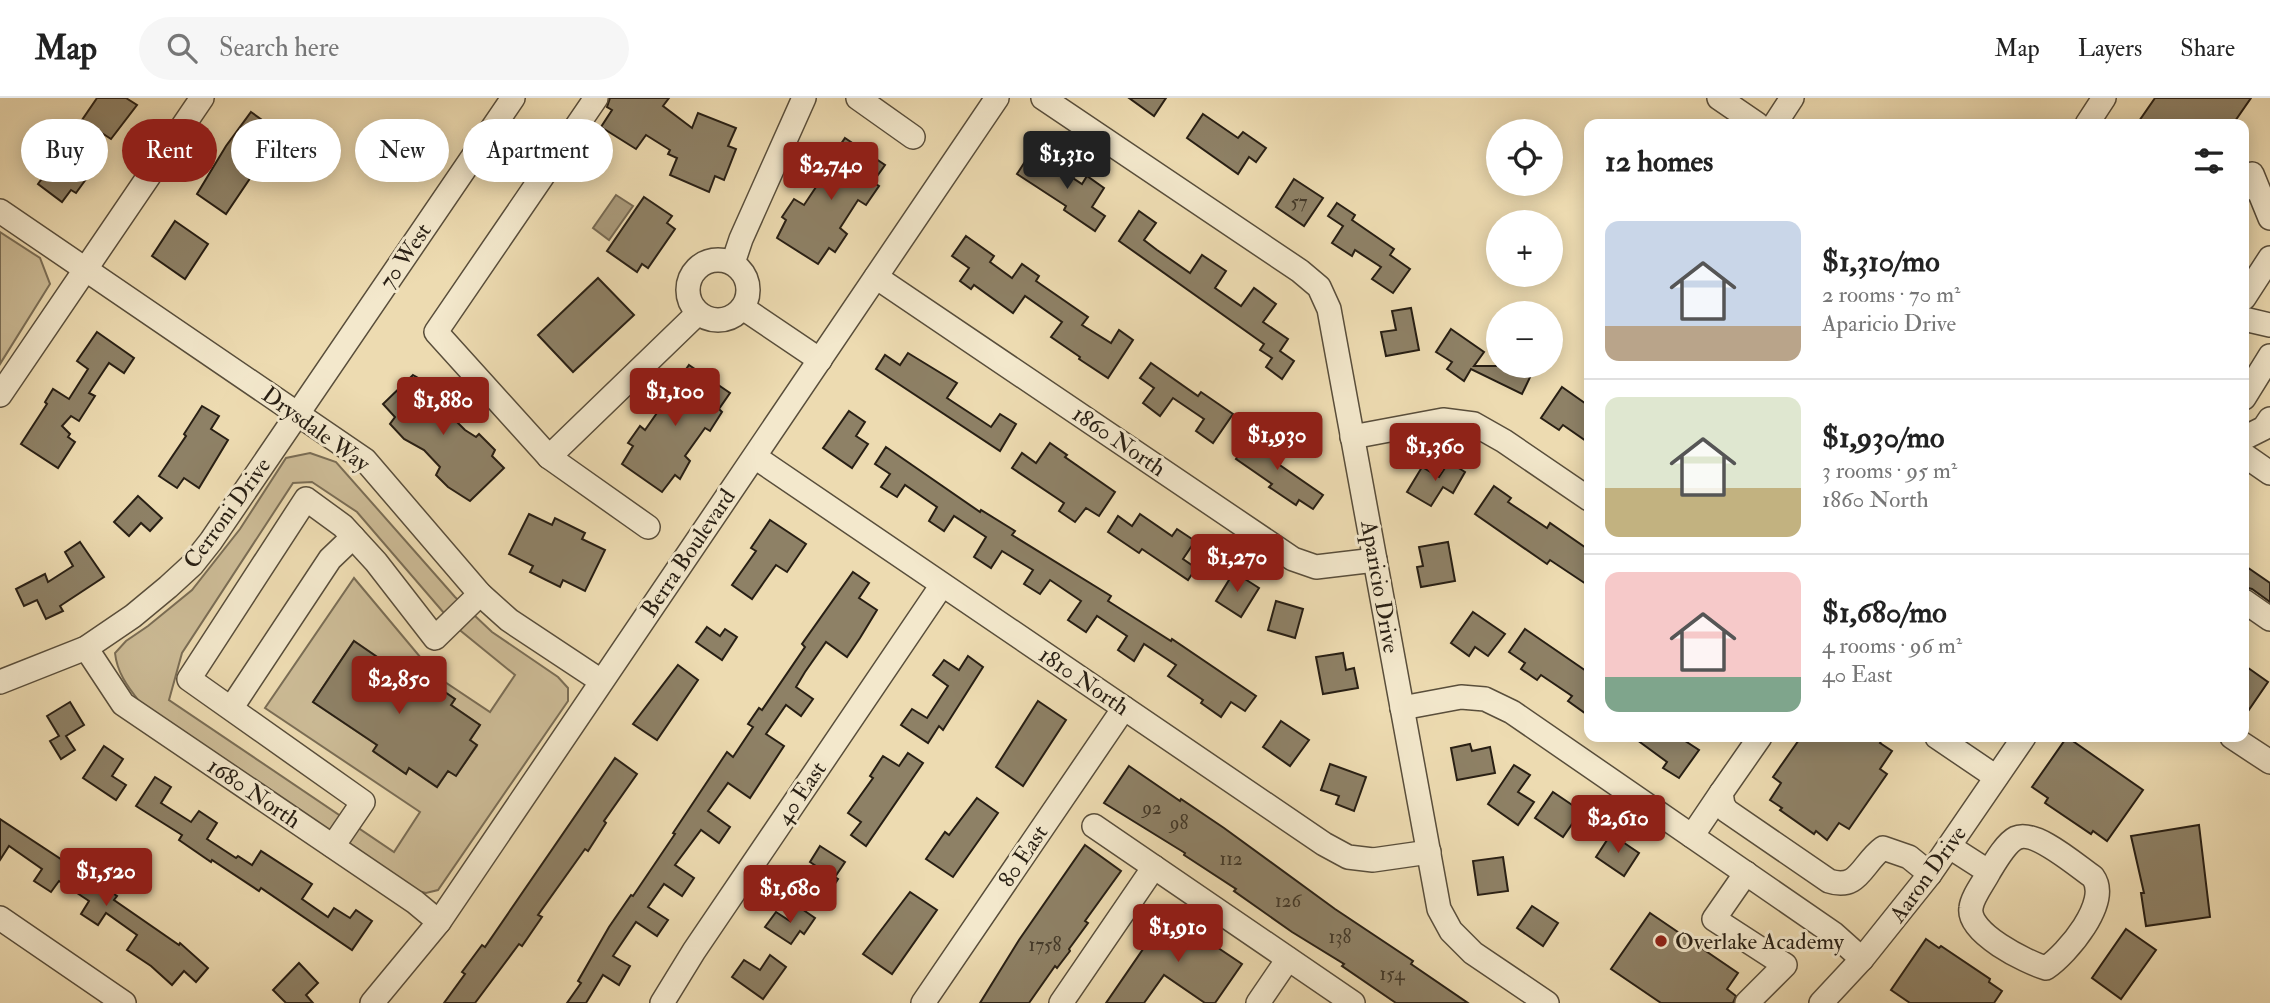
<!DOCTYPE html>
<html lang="en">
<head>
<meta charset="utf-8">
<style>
	body { margin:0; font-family:"IM FELL Double Pica",serif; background:#f6f6f6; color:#222; height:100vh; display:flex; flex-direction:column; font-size:26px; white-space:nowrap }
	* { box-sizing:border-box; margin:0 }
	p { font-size:23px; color:#767676 }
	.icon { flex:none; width:38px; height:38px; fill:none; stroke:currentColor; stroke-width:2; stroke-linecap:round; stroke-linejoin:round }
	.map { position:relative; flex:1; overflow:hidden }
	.details { position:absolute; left:1584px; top:21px; width:665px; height:623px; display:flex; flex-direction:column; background:#fff; border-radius:14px; box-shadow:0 4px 18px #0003 }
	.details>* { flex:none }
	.banner { position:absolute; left:21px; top:21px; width:665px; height:63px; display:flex; gap:14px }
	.buttons { position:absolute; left:1486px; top:21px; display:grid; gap:14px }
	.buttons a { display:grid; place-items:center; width:77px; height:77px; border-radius:50%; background:#fff; box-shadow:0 4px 18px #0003; font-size:35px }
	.price { position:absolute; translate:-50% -60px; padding:0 16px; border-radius:7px; background:#8f2418; color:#fff; font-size:23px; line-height:46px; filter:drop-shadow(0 2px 4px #0008) }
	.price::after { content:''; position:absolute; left:50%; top:42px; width:21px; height:16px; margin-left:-10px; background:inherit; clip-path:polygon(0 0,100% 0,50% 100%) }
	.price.selected { background:#222; color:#fff }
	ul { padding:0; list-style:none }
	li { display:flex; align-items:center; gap:21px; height:175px; padding:0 21px }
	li+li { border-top:2px solid #e0e0e0 }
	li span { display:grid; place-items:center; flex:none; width:196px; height:140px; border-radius:14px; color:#555 }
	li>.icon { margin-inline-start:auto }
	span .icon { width:84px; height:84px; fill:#fffc; stroke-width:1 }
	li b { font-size:30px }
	h2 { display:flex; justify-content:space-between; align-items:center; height:84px; padding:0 21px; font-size:30px }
	.pill { padding:0 24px; border-radius:32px; background:#fff; box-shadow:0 4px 18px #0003; font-size:24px; line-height:63px }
	.pill.selected { background:#8f2418; color:#fff }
	header { display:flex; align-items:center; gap:42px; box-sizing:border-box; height:98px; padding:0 35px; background:#fff; border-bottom:2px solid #e0e0e0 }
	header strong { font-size:33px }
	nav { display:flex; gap:38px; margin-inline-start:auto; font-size:24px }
	.search { width:490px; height:63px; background:#f6f6f6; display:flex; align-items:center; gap:18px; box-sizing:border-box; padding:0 24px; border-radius:38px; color:#767676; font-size:26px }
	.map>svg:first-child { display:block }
</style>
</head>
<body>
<header>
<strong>Map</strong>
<div class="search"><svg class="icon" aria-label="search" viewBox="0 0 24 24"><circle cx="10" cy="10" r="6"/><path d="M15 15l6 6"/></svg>Search here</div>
<nav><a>Map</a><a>Layers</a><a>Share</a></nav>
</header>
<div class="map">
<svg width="2270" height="905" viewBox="0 0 2270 905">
	<rect width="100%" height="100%" fill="#eddbb1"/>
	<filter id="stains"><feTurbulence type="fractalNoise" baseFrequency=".00286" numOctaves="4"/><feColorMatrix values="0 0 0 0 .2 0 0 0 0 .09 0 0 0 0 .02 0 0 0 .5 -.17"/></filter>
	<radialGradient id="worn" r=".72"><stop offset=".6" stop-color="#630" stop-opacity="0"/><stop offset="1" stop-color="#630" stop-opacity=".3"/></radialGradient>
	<g fill="#ccbb96" stroke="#7a6d55" stroke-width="2" fill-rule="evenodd">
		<path d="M0,134L40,160L50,186L0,266Z"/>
		<path d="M310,355L336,364L455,499L492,534L558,579L568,590V603L438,792L426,795L414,792L139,603C127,588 117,574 115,555L126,543L148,528L192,492L240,431L286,360ZM312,384L357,414L456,529L515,577L490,614L436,578L354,480L265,610L420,714L394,754L169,602L182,555L293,385ZM354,543L418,587L423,580L455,601L451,607L480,627L470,642L477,648L456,677L448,673L437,689L409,670L405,675L374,654L377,647L313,604Z"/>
	</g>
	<path fill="#aa9b7c" stroke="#766952" stroke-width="2" d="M616,97L633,108L609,142L593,130Z"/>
	<g fill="#8e8166" stroke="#281f14" stroke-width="2">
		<path d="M97,0H126L137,7L111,41L82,22Z"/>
		<path d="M610,0H669L663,8L692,30L698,15L736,30L728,48L736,51L724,82L715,78L709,94L670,77L677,60L668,56L670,52L646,37L636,51L601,29L612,12L607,9Z"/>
		<path d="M1129,0H1166L1154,18Z"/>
		<path d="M2155,0H2251L2233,26H2137Z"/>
		<path d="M251,14L283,37L259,71L257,70L226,116L197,96L226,48Z"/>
		<path d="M1203,16L1238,40L1243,34L1266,50L1256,64L1249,59L1238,76L1187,40Z"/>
		<path d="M845,40L885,67L873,84L879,88L866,107L858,102L840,130L847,136L835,154L829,150L818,166L777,140L786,122L782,119L794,101L804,107L824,77L816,72L828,52L834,56Z"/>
		<path d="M57,45L73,56L69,62L89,77L76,95L71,92L62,104L38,86L46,75L39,70Z"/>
		<path d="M1026,62L1042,72L1047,63L1082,86L1087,78L1104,90L1092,109L1105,118L1095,133L1064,112L1066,108L1017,76Z"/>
		<path d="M1294,81L1323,100L1304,128L1276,109Z"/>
		<path d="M644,99L672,118L667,125L675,131L648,170L642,166L637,174L607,153Z"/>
		<path d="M1337,105L1355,117L1352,122L1394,151L1390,157L1410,171L1393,195L1372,181L1381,169L1355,152L1352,158L1332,145L1343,128L1328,118Z"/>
		<path d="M1139,113L1156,125L1144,142L1157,152L1190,175L1202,157L1226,173L1215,190L1241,208L1254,190L1276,206L1263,224L1288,241L1280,253L1294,263L1282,281L1266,269L1272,260L1260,252L1264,246L1119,143Z"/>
		<path d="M175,123L208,146L185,181L152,158Z"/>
		<path d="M966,138L994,158L990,164L1012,180L1022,166L1039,178L1036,183L1088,219L1082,227L1111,245L1119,232L1133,242L1108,280L1079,261L1080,259L1051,239L1062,224L1025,198L1013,215L974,187L971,191L960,183L969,170L952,158Z"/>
		<path d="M598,180L634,217L573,274L538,237Z"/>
		<path d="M1411,210L1419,252L1386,258L1381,234L1396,232L1392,213Z"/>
		<path d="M1451,231L1484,254L1474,268H1523L1533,273L1522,296L1471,271L1464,283L1447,271L1452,264L1436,254Z"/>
		<path d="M97,234L134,260L124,275L109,265L89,295L95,298L79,323L71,318L62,328L70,336L68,339L75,344L58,370L21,346L47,306L45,304L53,291L69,301L88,271L77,263Z"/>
		<path d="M908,255L957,285L947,300L991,329L1000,316L1016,326L1000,353L876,271L885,257L900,267Z"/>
		<path d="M1151,265L1198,298L1201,294L1233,316L1213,345L1196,333L1204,321L1173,300L1160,318L1143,305L1154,290L1140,280Z"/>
		<path d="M689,267L730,295L719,311L722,314L710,333L705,330L685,358L690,363L680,381L675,377L662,394L622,366L633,348L628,345L640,328L645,332L666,302L661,298L672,280L677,284Z"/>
		<path d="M413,277L431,287L433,285L456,309L451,318L465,332L476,339L479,336L495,352L492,358L504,370L470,403L448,389L436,377L440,369L424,352L404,341L390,326L395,319L383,306Z"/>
		<path d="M1562,289L1589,308V345L1563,327L1559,332L1541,320Z"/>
		<path d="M202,308L219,318L211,331L228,342L199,390L184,380L177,390L159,378L186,338L184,336Z"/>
		<path d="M849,313L865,324L856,338L868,346L852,370L823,350Z"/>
		<path d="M1253,335L1281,354L1274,363L1323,397L1313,411L1299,402L1296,407L1269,389L1272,386L1236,361Z"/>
		<path d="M1050,345L1067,357L1065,359L1115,394L1099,418L1086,410L1075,424L1059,413L1064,405L1012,370L1022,355L1036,365Z"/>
		<path d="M886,349L980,414L981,412L1015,433L1012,437L1111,498L1108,503L1171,543L1172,541L1256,598L1245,613L1231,604L1221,619L1201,605L1203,602L1168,578L1176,567L1144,546L1134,563L1118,552L1127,538L1097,518L1086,534L1068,522L1081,503L1050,482L1040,496L1024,486L1033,472L1002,453L991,470L974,459L986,439L954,418L944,433L929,423L937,409L905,387L897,399L881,389L890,376L875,366Z"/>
		<path d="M1449,364L1465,374L1453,395L1443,389L1431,408L1407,394L1422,369L1439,379Z"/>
		<path d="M1494,388L1511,400L1508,404L1547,430L1550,425L1589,452V488L1550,462L1547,466L1475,416Z"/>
		<path d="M138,398L162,420L150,433L141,425L129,438L114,424Z"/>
		<path d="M529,416L552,427L555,420L585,435L582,441L605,452L585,493L563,482L560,489L530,474L533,468L509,456Z"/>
		<path d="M1140,416L1172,438L1177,431L1195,443L1183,461L1196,470L1188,482L1142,451L1139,455L1108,434L1118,418L1132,428Z"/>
		<path d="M770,422L806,446L787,474L776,467L752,501L732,487L756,453L751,450Z"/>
		<path d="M80,444L104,479L60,508L63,513L46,521L37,502L24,508L16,491L45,476L48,484L73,468L65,454Z"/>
		<path d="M1448,444L1455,483L1421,489L1417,469L1423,468L1419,449Z"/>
		<path d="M2244,467L2270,485V504L2252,491L2244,489Z"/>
		<path d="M853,474L869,485L859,500L877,512L860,540L847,559L826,544L805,574L796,589L813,601L801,618L786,607L766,636L784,648L750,700L728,685L708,713L730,729L719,745L701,732L675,767L694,780L682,798L664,786L648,809L668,822L657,838L636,824L613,858L630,868L619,887L603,877L586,905H567L581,885L578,883L609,829L631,797L633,798L675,736L673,735L727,654L733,659L753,629L748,626L759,610L762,612L805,549L802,546Z"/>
		<path d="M1234,474L1259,490L1241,519L1216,503Z"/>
		<path d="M1276,503L1303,511L1295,540L1268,532Z"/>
		<path d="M1473,514L1505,536L1488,558L1475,549L1469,558L1451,545Z"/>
		<path d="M707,529L720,538L725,531L737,539L722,562L696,544Z"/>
		<path d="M1525,531L1589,575V618L1568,603L1572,598L1541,577L1537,582L1521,571L1525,565L1509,554Z"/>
		<path d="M354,543L418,587L423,579L455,601L451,607L480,627L470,642L477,647L456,678L448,673L437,689L409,670L406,676L373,653L377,647L313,604Z"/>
		<path d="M1343,555L1346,572L1354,570L1358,590L1323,596L1316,559Z"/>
		<path d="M968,558L983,569L943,632L939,628L928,645L901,627L912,611L927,620L948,588L933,577L944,562L959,572Z"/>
		<path d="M678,567L698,582L657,642L633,626Z"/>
		<path d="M2244,567L2268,584L2244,619Z"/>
		<path d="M1038,603L1066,622L1023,688L996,669Z"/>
		<path d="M70,604L84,627L66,638L75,652L61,661L50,643L59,638L47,618Z"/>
		<path d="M1281,623L1309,642L1290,668L1263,649Z"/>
		<path d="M1633,639H1679L1699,652L1679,680L1663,670L1667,664Z"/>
		<path d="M1801,639H1884L1880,645L1892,653L1880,671L1887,676L1849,731L1839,725L1827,742L1816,733L1814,736L1780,712L1782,710L1770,702L1781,685L1773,679Z"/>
		<path d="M2067,639L2143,692L2107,743L2093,733L2091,736L2045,705L2048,700L2032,689Z"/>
		<path d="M1470,646L1472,653L1490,649L1495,675L1457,682L1451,650Z"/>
		<path d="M104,648L123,661L112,678L126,687L116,702L83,680Z"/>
		<path d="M908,655L923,665L866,748L851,737L861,724L848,715L873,680L870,678L883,658L899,668Z"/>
		<path d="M615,660L637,676L604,723L606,725L588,753L585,751L538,817L542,819L522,848L519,846L475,905H444L465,876L462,874L482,847L485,849Z"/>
		<path d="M1330,666L1366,679L1354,713L1336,706L1339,698L1321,692Z"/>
		<path d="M1514,667L1530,677L1518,694L1534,704L1518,727L1488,706Z"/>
		<path d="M1129,668L1180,703L1181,701L1224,730L1335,811L1413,863L1411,866L1468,905H1396L1342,868L1344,866L1292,834L1234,793L1236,791L1184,757L1185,755L1104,705Z"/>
		<path d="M155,679L171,689L161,705L191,724L199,713L217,725L207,741L236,760L238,758L252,767L261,753L312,786L302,801L328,819L334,810L350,820L356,812L372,823L352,852L261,790L259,793L212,762L211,764L179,742L182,737L136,708Z"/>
		<path d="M1553,694L1581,713L1563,739L1535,720Z"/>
		<path d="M977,700L998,715L953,779L926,761L945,734L949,737Z"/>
		<path d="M0,721L117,798L114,802L179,847L180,845L208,870L196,884L184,873L172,887L151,868L127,852L137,837L106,815L98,827L81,816L89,803L59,783L51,794L34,783L42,771L9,748L0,762Z"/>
		<path d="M2199,727L2210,819L2146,828L2141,795H2144L2131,738Z"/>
		<path d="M1611,736L1639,755L1624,778L1596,759Z"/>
		<path d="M1085,747L1121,773L1085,823L1088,825L1069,851L1070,853L1057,870L1055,868L1029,905H980L1019,842Z"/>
		<path d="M820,748L845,764L835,779L838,781L829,795L814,785L822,772L810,764Z"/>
		<path d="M1503,759L1508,793L1478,797L1473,763Z"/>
		<path d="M910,794L937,812L892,876L863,856Z"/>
		<path d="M1532,808L1558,825L1543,848L1517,830Z"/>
		<path d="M799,809L815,820L804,836L800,833L791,846L765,829L776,814L790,823Z"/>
		<path d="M1172,809L1197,827L1193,833L1242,866L1215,905H1205L1164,877L1144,905H1106Z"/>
		<path d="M1650,815L1738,875L1727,891L1736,898L1733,905H1661L1611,871Z"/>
		<path d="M2126,831L2156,852L2121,901L2092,880Z"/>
		<path d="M1926,841L1939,850L1941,848L1990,881L1989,884L2002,893L1994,905H1910L1891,892Z"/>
		<path d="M770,857L786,869L763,901L732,879L744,862L760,872Z"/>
		<path d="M299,865L318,885L306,897L313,905H286L273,892Z"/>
	</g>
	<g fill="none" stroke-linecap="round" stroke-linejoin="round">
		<defs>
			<g id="minor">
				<path d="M858,0L913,39"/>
				<path d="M1043,0L1300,173L1319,189L1329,211L1439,811L1451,833L1473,855L1547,905"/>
				<path d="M1719,0L1757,26"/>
				<path d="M1775,26L1792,0"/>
				<path d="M2087,26L2104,0"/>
				<path d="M2244,91L2252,76L2270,120"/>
				<path d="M0,113L365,362L480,496L509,522L601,583"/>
				<circle cx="718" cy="192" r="30"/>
				<path d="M733,165L741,141L804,0"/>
				<path d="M876,179L1293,461L1316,469L1375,462"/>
				<path d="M2244,200L2270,160"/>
				<path d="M743,210L820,262"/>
				<path d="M2244,221L2270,227"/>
				<path d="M0,297L202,0"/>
				<path d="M2244,300L2270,258"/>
				<path d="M1352,339L1443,322L1474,326L1504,343L1589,401"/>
				<path d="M2244,340L2264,330L2270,321"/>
				<path d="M2244,357L2270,375"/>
				<path d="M549,359L436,234L596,0"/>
				<path d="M755,359L1324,746L1348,759L1373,762L1429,754"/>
				<path d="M648,429L549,359L698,215"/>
				<path d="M2244,503L2270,521"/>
				<path d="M86,550L123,606L415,804L439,824"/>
				<path d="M0,584L86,550L133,518L168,489L192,467L211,443L513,0"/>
				<path d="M232,609L330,461L353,439"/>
				<path d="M1402,610L1461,599L1485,601L1512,614L1834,836L1862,861"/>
				<path d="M1760,639L1721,695L1723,707L1727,713L1829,783C1859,793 1862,765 1883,750L1909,759L1930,776"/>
				<path d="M1937,639L1996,679"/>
				<path d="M2232,639L2270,664"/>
				<path d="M1094,728L1353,905"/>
				<path d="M1692,738L1721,695"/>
				<path d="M333,748L363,704L189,581L306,401L343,428L376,464L435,540L480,496"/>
				<path d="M1950,749L1989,774C1995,764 2006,745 2016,740C2035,731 2077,768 2093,779C2111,804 2067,856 2046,870C2026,864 1967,835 1971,810C1972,799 1984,784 1989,774"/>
				<path d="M1746,775L1714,821L1785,867L1747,905"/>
				<path d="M0,820L124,905"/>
				<path d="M372,905L439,824L997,0"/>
				<path d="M662,905L694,853L942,487"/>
				<path d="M923,905L1124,610"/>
				<path d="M1061,905L1154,769"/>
				<path d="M1258,905L1288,861"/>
				<path d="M1821,905L1862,861L1930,776L2024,639"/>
			</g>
		</defs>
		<use href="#minor" stroke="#594e3b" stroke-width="26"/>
		<use href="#minor" stroke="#f3e8cc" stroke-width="23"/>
	</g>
	<circle fill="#8f2418" stroke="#f3e8cc" stroke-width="2.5" cx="1661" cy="843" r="7"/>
	<g text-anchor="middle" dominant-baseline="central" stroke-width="6" stroke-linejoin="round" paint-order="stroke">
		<g font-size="19" fill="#423828">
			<text x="1299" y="104">57</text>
			<text x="1152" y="710">92</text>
			<text x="1179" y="725">98</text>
			<text x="1231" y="761">112</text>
			<text x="1288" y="803">126</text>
			<text x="1340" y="839">138</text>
			<text x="1045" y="847">1758</text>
			<text x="1392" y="876">154</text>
		</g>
		<g font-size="23" fill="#281f14" stroke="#f3e8cc">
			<text transform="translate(405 158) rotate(-56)">70 West</text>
			<text transform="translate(316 331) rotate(36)">Drysdale Way</text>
			<text transform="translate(1119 343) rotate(34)">1860 North</text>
			<text transform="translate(227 415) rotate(-54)">Cerroni Drive</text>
			<text transform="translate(688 455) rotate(-56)">Berra Boulevard</text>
			<text transform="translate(1380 489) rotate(80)">Aparicio Drive</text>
			<text transform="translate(1084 583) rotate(34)">1810 North</text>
			<text transform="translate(254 695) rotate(34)">1680 North</text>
			<text transform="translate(801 695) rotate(-56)">40 East</text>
			<text transform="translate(1023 758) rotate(-56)">80 East</text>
			<text transform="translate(1928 776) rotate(-54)">Aaron Drive</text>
		</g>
		<g font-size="23" fill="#281f14" stroke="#f3e8cc" text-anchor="start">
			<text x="1675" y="843">Overlake Academy</text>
		</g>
	</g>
	<rect width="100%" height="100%" filter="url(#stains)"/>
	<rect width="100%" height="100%" fill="url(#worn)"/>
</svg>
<div class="buttons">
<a><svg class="icon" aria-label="locate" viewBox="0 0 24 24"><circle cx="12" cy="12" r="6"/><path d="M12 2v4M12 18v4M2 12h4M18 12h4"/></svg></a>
<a>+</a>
<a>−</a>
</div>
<b class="price selected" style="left:1067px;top:93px">$1,310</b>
<b class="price" style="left:831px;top:104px">$2,740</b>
<b class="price" style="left:675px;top:330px">$1,100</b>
<b class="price" style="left:443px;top:339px">$1,880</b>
<b class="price" style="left:1277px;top:374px">$1,930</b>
<b class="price" style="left:1435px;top:385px">$1,360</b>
<b class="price" style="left:1237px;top:496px">$1,270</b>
<b class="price" style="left:399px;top:618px">$2,850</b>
<b class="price" style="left:1618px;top:757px">$2,610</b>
<b class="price" style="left:106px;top:810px">$1,520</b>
<b class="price" style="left:790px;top:827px">$1,680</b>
<b class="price" style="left:1178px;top:866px">$1,910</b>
<div class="banner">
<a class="pill">Buy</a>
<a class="pill selected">Rent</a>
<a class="pill">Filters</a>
<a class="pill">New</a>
<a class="pill">Apartment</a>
</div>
<section class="details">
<h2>12 homes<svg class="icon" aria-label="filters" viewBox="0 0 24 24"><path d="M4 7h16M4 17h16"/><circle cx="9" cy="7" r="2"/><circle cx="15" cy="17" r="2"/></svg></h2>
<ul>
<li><span style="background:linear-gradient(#c9d6e8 75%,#b9a48a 0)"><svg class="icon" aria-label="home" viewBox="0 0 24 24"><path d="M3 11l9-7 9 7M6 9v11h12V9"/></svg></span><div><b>$1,310/mo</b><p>2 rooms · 70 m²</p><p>Aparicio Drive</p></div></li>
<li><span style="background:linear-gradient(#dfe7d0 65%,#c2b280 0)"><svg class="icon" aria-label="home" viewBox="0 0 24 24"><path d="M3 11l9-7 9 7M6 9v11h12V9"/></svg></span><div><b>$1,930/mo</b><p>3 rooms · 95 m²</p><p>1860 North</p></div></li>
<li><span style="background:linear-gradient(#f6c9c9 75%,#7fa58c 0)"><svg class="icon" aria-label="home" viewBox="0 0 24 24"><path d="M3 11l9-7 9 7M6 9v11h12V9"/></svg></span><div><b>$1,680/mo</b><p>4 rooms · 96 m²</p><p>40 East</p></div></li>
</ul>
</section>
</div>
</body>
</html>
